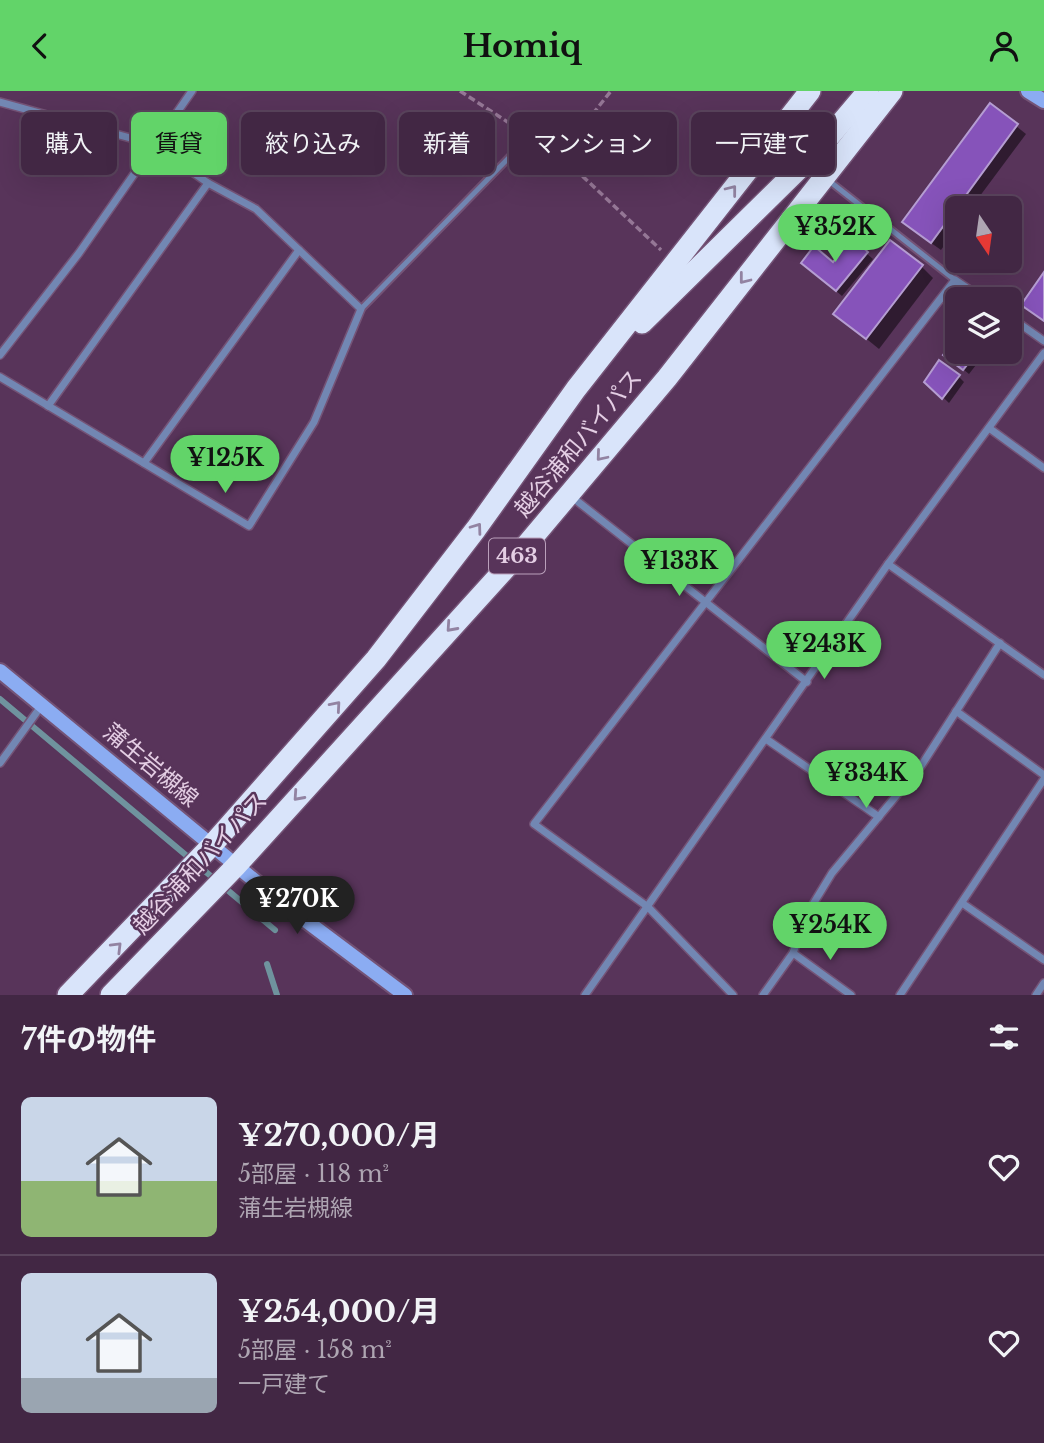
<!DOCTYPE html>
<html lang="ja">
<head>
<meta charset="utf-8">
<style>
	body { margin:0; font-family:"Libre Baskerville","Noto Sans JP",serif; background:#4c334f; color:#f1f3f6; height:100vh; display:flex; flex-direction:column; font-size:26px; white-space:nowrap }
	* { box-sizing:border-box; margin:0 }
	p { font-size:23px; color:#aea5b2 }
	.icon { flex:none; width:38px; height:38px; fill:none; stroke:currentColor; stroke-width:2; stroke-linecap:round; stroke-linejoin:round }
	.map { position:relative; height:904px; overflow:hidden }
	.panel { display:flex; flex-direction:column; background:#422744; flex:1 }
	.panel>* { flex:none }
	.top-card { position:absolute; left:21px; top:21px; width:1003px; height:63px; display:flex; gap:14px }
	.needle { width:46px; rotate:167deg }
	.tools { position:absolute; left:945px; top:105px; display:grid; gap:14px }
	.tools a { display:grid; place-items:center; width:77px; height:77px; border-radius:10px; background:#422744; box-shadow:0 7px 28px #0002,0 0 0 2px #5a445d; font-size:35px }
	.price { position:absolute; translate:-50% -60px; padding:0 16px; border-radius:24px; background:#62d469; color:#111; font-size:23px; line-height:46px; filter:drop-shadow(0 2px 4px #0008) }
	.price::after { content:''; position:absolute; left:50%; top:42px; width:21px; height:16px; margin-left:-10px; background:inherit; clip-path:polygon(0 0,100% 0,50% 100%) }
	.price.active { background:#222; color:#fff }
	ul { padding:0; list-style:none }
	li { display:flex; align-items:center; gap:21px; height:175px; padding:0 21px }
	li+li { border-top:2px solid #5a445d }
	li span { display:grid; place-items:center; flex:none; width:196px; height:140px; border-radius:10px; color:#555 }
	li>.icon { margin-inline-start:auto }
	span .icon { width:84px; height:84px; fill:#fffc; stroke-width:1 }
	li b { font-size:30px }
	h2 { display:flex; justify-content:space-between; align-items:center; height:84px; padding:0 21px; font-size:30px }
	.chip { padding:0 24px; border-radius:10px; background:#422744; box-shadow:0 7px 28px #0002,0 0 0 2px #5a445d; font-size:24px; line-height:63px }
	.chip.active { background:#62d469; color:#111 }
	header { display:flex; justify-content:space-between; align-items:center; height:91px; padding:0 21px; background:#62d469; color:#111; font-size:32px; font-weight:700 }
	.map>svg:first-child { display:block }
</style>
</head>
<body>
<header><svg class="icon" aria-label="back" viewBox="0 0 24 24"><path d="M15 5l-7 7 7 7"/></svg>Homiq<svg class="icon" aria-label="person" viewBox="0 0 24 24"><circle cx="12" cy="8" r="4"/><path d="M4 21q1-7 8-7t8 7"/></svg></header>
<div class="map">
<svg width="1044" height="904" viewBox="0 0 1044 904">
	<rect width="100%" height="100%" fill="#58345a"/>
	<g fill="#0007">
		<path d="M990,14L1026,43L971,117H957V136L941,159L913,139Z"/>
		<path d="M852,150L873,168L842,205L809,177L833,173Z"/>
		<path d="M922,176L933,187L879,258L836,223Z"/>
		<path d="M957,249V261H979L983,265L969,283L946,264Z"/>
		<path d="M958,285L964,291L949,312L926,290Z"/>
	</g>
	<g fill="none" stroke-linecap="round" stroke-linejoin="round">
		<g stroke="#6f939e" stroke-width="6">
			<path d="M0,608L275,839"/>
			<path d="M267,873L277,904"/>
		</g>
	</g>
	<g fill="#8653ba" stroke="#b59dd2" stroke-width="2">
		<path d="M990,12L1018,33L931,152L902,131Z"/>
		<path d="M852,147L868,161L836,200L801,172L814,155L833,171Z"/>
		<path d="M890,149L923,174L866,248L833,223Z"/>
		<path d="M1044,181V230L1021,214Z"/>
		<path d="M957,246V261H977L963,279L943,264Z"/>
		<path d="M939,269L960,284L942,308L924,291Z"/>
	</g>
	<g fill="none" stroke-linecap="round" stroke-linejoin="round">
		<defs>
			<g id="lane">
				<path d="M828,89L955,189"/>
				<path d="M361,218L530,45"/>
			</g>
			<g id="street">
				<path d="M0,11L152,53L208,92L256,118L361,218L314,331L249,435L0,286"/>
				<path d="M1010,226L1044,250"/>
				<path d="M0,264L79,162L192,0"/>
				<path d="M48,315L208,92"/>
				<path d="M989,337L1044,377"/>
				<path d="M144,372L299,159"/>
				<path d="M572,406L807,591"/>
				<path d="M888,473L1044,584"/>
				<path d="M956,620L1044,684"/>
				<path d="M766,648L879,726"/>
				<path d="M0,672L42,614"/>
				<path d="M962,812L1044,869"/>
				<path d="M793,862L851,904"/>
				<path d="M585,904L888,473L1044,262"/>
				<path d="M733,904L648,816L534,733L955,189L983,208"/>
				<path d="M763,904L793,862L807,823L832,782L921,675L1000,552"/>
				<path d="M900,904L1044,688"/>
				<path d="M1036,904L1044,892"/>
			</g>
			<g id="secondary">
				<path d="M1028,0L1044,10"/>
				<path d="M0,580L277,808L405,904"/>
			</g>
			<g id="highway">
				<path d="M642,232L818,59L868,0"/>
				<path d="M68,904L212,754L376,568L476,438L576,298L810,0"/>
				<path d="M111,904L236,775L523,458L667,287L892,0"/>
			</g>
		</defs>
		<use href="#lane" stroke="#745376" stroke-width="9"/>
		<use href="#street" stroke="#745376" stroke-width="10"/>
		<use href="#secondary" stroke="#745376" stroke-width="18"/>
		<use href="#highway" stroke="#745376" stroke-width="24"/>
		<g stroke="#957796" stroke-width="3.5" stroke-dasharray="7 3.5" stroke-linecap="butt">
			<path d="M460,0L520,39"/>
			<path d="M542,52L560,64L661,159"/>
			<path d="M560,64L611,0"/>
		</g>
		<use href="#lane" stroke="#7287b3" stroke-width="5"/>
		<use href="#street" stroke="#7287b3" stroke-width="7"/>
		<use href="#secondary" stroke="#8bacf2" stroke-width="14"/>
		<use href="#highway" stroke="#d9e4fa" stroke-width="21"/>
	</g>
	<defs><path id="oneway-chevron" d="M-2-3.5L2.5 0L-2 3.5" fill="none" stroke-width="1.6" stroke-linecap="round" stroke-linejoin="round" transform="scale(1.75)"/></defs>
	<g stroke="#9283a2">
		<use href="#oneway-chevron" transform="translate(732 99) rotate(-52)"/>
		<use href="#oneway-chevron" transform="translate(744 188) rotate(128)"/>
		<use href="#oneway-chevron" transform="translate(601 365) rotate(130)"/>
		<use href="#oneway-chevron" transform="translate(477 437) rotate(-54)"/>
		<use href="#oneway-chevron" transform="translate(451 536) rotate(132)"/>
		<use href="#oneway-chevron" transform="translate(336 615) rotate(-49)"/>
		<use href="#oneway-chevron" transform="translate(298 705) rotate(132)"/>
		<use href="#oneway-chevron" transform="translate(117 856) rotate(-45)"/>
	</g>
	<g text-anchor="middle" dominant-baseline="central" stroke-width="5" stroke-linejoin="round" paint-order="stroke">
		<rect fill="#58345a" stroke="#baa0bb" stroke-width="2" x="489" y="447.5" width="56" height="35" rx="5"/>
		<g font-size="21" font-weight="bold" fill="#e4cee4">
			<text x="517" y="465">463</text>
		</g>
		<g font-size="23" fill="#e4cee4" stroke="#58345a">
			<text transform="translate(578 352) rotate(-50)">越谷浦和バイパス</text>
			<text transform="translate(151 674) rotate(40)">蒲生岩槻線</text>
			<text transform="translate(200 772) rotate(-47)">越谷浦和バイパス</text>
		</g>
	</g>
</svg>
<div class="tools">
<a><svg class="needle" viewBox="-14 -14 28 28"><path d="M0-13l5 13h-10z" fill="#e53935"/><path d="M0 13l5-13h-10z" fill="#aea5b2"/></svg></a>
<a><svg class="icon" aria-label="layers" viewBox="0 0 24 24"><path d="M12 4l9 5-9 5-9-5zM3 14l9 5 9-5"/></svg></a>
</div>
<b class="price" style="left:835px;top:173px">¥352K</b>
<b class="price" style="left:225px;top:404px">¥125K</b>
<b class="price" style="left:679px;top:507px">¥133K</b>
<b class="price" style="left:824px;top:590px">¥243K</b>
<b class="price" style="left:866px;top:719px">¥334K</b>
<b class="price active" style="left:297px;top:845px">¥270K</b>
<b class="price" style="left:830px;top:871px">¥254K</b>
<div class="top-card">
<a class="chip">購入</a>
<a class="chip active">賃貸</a>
<a class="chip">絞り込み</a>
<a class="chip">新着</a>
<a class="chip">マンション</a>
<a class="chip">一戸建て</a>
</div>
</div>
<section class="panel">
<h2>7件の物件<svg class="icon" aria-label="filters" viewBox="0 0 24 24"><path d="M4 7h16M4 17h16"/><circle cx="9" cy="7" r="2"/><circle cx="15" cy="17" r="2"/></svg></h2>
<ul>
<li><span style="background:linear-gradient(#c9d6e8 60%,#8fb573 0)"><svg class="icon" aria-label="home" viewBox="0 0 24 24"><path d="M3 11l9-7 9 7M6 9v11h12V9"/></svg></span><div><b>¥270,000/月</b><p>5部屋 · 118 m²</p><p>蒲生岩槻線</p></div><svg class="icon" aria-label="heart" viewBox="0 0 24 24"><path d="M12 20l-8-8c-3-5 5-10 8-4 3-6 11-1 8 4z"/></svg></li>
<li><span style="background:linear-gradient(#c9d6e8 75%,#9aa5b1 0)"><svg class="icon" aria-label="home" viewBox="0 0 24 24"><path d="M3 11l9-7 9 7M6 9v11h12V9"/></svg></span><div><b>¥254,000/月</b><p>5部屋 · 158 m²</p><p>一戸建て</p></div><svg class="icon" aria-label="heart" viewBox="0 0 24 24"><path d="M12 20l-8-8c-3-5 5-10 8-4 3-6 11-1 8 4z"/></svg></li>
</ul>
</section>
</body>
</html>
